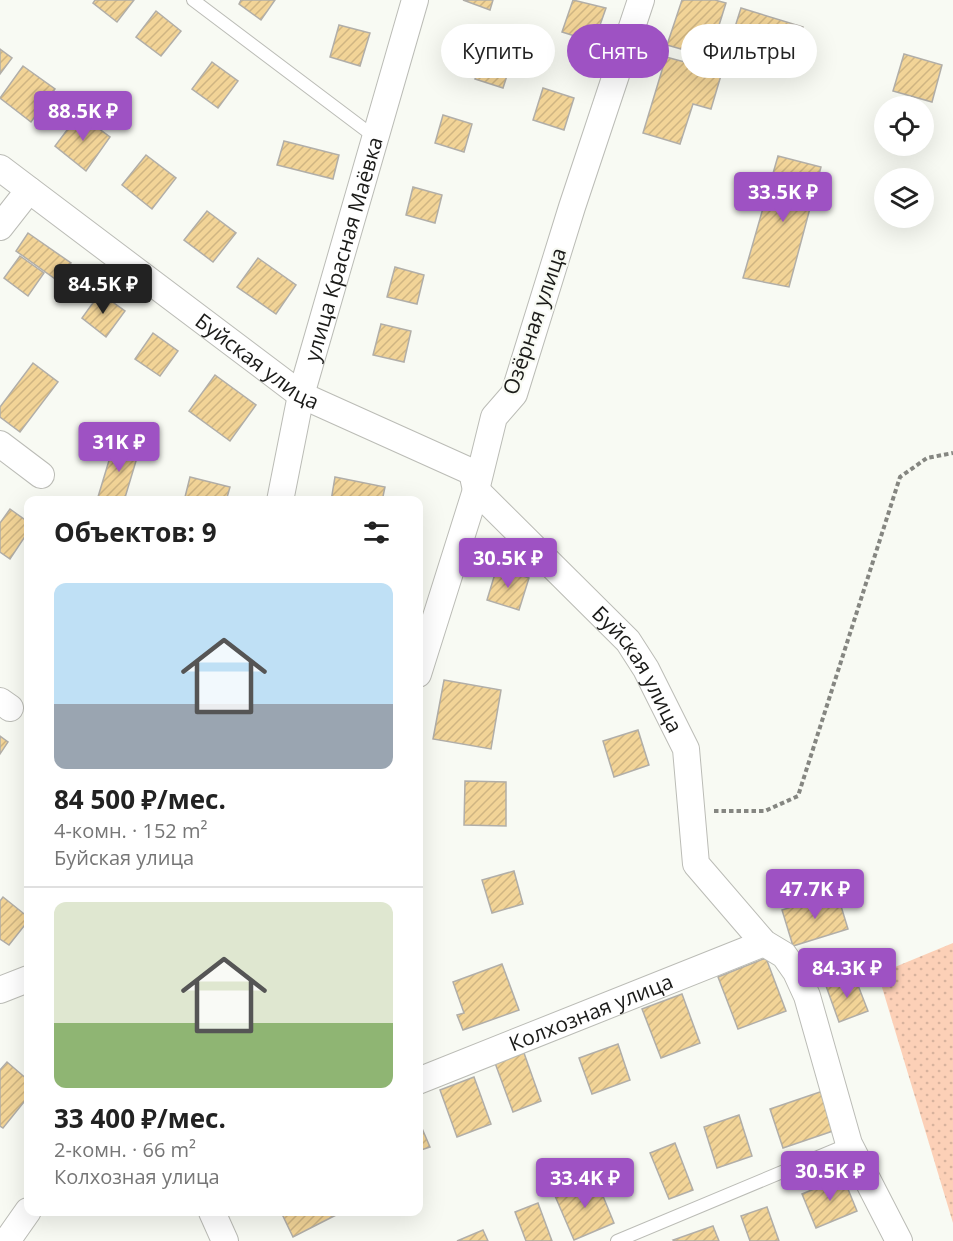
<!DOCTYPE html>
<html lang="ru">
<head>
<meta charset="utf-8">
<style>
	body { margin:0; font-family:"Open Sans",sans-serif; background:#f2f2f2; color:#222; height:100vh; display:flex; flex-direction:column; font-size:22px; white-space:nowrap }
	* { box-sizing:border-box; margin:0 }
	p { font-size:20px; color:#767676 }
	.icon { flex:none; width:33px; height:33px; fill:none; stroke:currentColor; stroke-width:2; stroke-linecap:round; stroke-linejoin:round }
	.map { position:relative; flex:1; overflow:hidden }
	.details { position:absolute; left:24px; top:496px; width:399px; height:720px; display:flex; flex-direction:column; background:#fff; border-radius:12px; box-shadow:0 6px 24px #0002 }
	.details>* { flex:none }
	.banner { position:absolute; left:441px; top:24px; width:422px; height:54px; display:flex; gap:12px }
	.buttons { position:absolute; left:874px; top:96px; display:grid; gap:12px }
	.buttons a { display:grid; place-items:center; width:60px; height:60px; border-radius:50%; background:#fff; box-shadow:0 6px 24px #0002; font-size:30px }
	.price { position:absolute; translate:-50% -51px; padding:0 14px; border-radius:6px; background:#9e52c3; color:#fff; font-size:20px; line-height:39px; filter:drop-shadow(0 2px 3px #0008) }
	.price::after { content:''; position:absolute; left:50%; top:36px; width:18px; height:14px; margin-left:-9px; background:inherit; clip-path:polygon(0 0,100% 0,50% 100%) }
	.price.active { background:#222; color:#fff }
	ul { padding:0; list-style:none }
	li { display:grid; align-content:center; gap:12px; height:318px; padding:0 30px }
	li+li { border-top:2px solid #e0e0e0 }
	li span { display:grid; place-items:center; height:186px; border-radius:12px; color:#555 }
	li>.icon { margin-inline-start:auto }
	span .icon { width:108px; height:108px; fill:#fffc; stroke-width:1 }
	li b { font-size:26px }
	h2 { display:flex; justify-content:space-between; align-items:center; height:72px; padding:0 30px; font-size:26px }
	.tag { padding:0 21px; border-radius:27px; background:#fff; box-shadow:0 6px 24px #0002; font-size:21px; line-height:54px }
	.tag.active { background:#9e52c3; color:#fff }
	.map>svg:first-child { display:block }
</style>
</head>
<body>
<div class="map">
<svg width="953" height="1241" viewBox="0 0 953 1241">
	<defs>
		<pattern id="grass-dots" width="8" height="8" patternUnits="userSpaceOnUse" patternTransform="scale(1.5)"><rect width="8" height="8" fill="#fcd0b7"/><path d="M2 2h.1M6 6h.1" fill="none" stroke="#d7b29d" stroke-width="1.8" stroke-linecap="round"/></pattern>
		<pattern id="building-hatch" width="6" height="6" patternUnits="userSpaceOnUse" patternTransform="scale(1.5)"><rect width="6" height="6" fill="#f2d497"/><path d="M-1 1l2-2M0 6l6-6M5 7l2-2" fill="none" stroke="#cfb582"/></pattern>
	</defs>
	<rect width="100%" height="100%" fill="#f8faf3"/>
	<path fill="url(#grass-dots)" d="M953,943V1223L878,974Z"/>
	<g fill="url(#building-hatch)" stroke="#b1aea8" stroke-width="1.5">
		<path d="M95,0H134L117,22L93,3Z"/>
		<path d="M241,0H275L261,20L239,4Z"/>
		<path d="M463,0H493L490,10Z"/>
		<path d="M573,0L606,8L594,42L562,32Z"/>
		<path d="M682,0H715L726,3L709,57L667,45Z"/>
		<path d="M741,8L803,27L793,64L729,46Z"/>
		<path d="M156,11L181,31L161,56L136,37Z"/>
		<path d="M339,25L370,33L360,66L330,57Z"/>
		<path d="M0,49L12,58L0,74Z"/>
		<path d="M484,52L512,60L503,88L475,79Z"/>
		<path d="M904,54L942,65L932,102L893,91Z"/>
		<path d="M666,57L722,72L711,109L693,104L680,144L643,133Z"/>
		<path d="M212,62L238,81L218,108L192,89Z"/>
		<path d="M23,66L55,89L31,122L0,98Z"/>
		<path d="M543,88L574,98L564,130L533,120Z"/>
		<path d="M79,114L110,137L86,171L55,146Z"/>
		<path d="M443,115L472,124L464,152L435,143Z"/>
		<path d="M284,141L339,155L333,179L277,165Z"/>
		<path d="M146,155L176,178L152,209L122,185Z"/>
		<path d="M778,156L821,167L789,287L743,278Z"/>
		<path d="M413,187L442,195L435,223L406,215Z"/>
		<path d="M207,211L236,233L213,262L184,240Z"/>
		<path d="M28,233L71,263L58,281L16,251Z"/>
		<path d="M20,256L44,273L28,296L4,278Z"/>
		<path d="M258,258L296,285L276,314L237,287Z"/>
		<path d="M395,267L424,275L417,304L387,297Z"/>
		<path d="M100,293L125,311L106,337L82,318Z"/>
		<path d="M381,324L411,331L404,362L373,355Z"/>
		<path d="M153,333L178,351L160,376L135,359Z"/>
		<path d="M33,363L58,382L20,432L0,417V407Z"/>
		<path d="M215,375L256,405L230,441L189,411Z"/>
		<path d="M114,444L139,451L124,501L98,497Z"/>
		<path d="M190,477L230,487L226,501H184Z"/>
		<path d="M335,477L385,487L382,501H331Z"/>
		<path d="M10,509L28,522V532L10,559L0,552V523Z"/>
		<path d="M497,567L529,578L519,610L487,600Z"/>
		<path d="M444,680L501,690L491,749L433,739Z"/>
		<path d="M638,730L649,765L614,777L603,741Z"/>
		<path d="M0,736L8,742L0,754Z"/>
		<path d="M465,781L506,782V826L464,825Z"/>
		<path d="M514,871L523,904L492,913L482,880Z"/>
		<path d="M837,893L848,929L793,946L782,910Z"/>
		<path d="M3,897L28,917V921L9,945L0,939V901Z"/>
		<path d="M766,958L786,1011L738,1029L718,977Z"/>
		<path d="M502,964L519,1010L463,1030L457,1015L464,1013L453,982Z"/>
		<path d="M854,975L868,1011L839,1022L826,986Z"/>
		<path d="M682,994L700,1043L661,1058L642,1009Z"/>
		<path d="M618,1044L630,1080L592,1094L579,1058Z"/>
		<path d="M524,1053L541,1101L513,1112L495,1063Z"/>
		<path d="M7,1062L28,1080V1097L3,1128L0,1126V1070Z"/>
		<path d="M474,1077L491,1124L457,1137L440,1090Z"/>
		<path d="M823,1091L836,1130L783,1148L770,1109Z"/>
		<path d="M739,1115L752,1156L717,1168L704,1127Z"/>
		<path d="M418,1119L430,1147L418,1151Z"/>
		<path d="M675,1143L693,1190L669,1199L650,1153Z"/>
		<path d="M843,1177L857,1211L816,1228L802,1194Z"/>
		<path d="M596,1179L614,1223L574,1240L555,1196Z"/>
		<path d="M538,1203L552,1241H526L515,1212Z"/>
		<path d="M767,1207L779,1241H750L741,1216Z"/>
		<path d="M281,1212H342L293,1237Z"/>
		<path d="M713,1226L719,1241H674L673,1240Z"/>
		<path d="M483,1230L488,1241H457Z"/>
	</g>
	<g fill="none" stroke-linecap="round" stroke-linejoin="round">
		<defs>
			<g id="service">
				<path d="M193,0L376,138"/>
				<path d="M617,1241L849,1144"/>
			</g>
			<g id="minor">
				<path id="s1" d="M0,168L301,395L472,472L476,490L628,641L646,669L686,749L696,864L764,943L784,955L796,972L807,996L849,1144L899,1241"/>
				<path d="M0,227L29,190"/>
				<path d="M0,444L41,475"/>
				<path id="s2" d="M280,501L301,395L415,0"/>
				<path d="M418,674L476,490L494,417L514,394L572,207L641,0"/>
				<path d="M0,701L10,708"/>
				<path d="M0,990L28,979"/>
				<path id="s3" d="M418,1081L764,943"/>
				<path d="M212,1212L225,1241"/>
				<path d="M7,1241L28,1211"/>
			</g>
		</defs>
		<use href="#service" stroke="#bbbcb6" stroke-width="14"/>
		<use href="#minor" stroke="#bbbcb6" stroke-width="28"/>
		<path stroke="#858681" stroke-width="4" stroke-dasharray="4.5 3" stroke-linecap="butt" d="M714,811H765L798,796L900,477L927,458L953,453"/>
		<use href="#service" stroke="#fff" stroke-width="12"/>
		<use href="#minor" stroke="#fff" stroke-width="26"/>
	</g>
	<g text-anchor="middle" dominant-baseline="central" stroke-width="4.5" stroke-linejoin="round" paint-order="stroke">
		<g font-size="21" fill="#1b1b19" stroke="#f8faf3">
			<text stroke="none"><textPath href="#s2" startOffset="260">улица Красная Маёвка</textPath></text>
			<text transform="translate(534 321) rotate(-71)">Озёрная улица</text>
			<text stroke="none"><textPath href="#s1" startOffset="322">Буйская улица</textPath></text>
			<text stroke="none"><textPath href="#s1" startOffset="826">Буйская улица</textPath></text>
			<text stroke="none"><textPath href="#s3" startOffset="186">Колхозная улица</textPath></text>
		</g>
	</g>
</svg>
<div class="buttons">
<a><svg class="icon" aria-label="locate" viewBox="0 0 24 24"><circle cx="12" cy="12" r="6"/><path d="M12 2v4M12 18v4M2 12h4M18 12h4"/></svg></a>
<a><svg class="icon" aria-label="layers" viewBox="0 0 24 24"><path d="M12 4l9 5-9 5-9-5zM3 14l9 5 9-5"/></svg></a>
</div>
<b class="price" style="left:83px;top:142px">88.5K ₽</b>
<b class="price" style="left:783px;top:223px">33.5K ₽</b>
<b class="price active" style="left:103px;top:315px">84.5K ₽</b>
<b class="price" style="left:119px;top:473px">31K ₽</b>
<b class="price" style="left:508px;top:589px">30.5K ₽</b>
<b class="price" style="left:815px;top:920px">47.7K ₽</b>
<b class="price" style="left:847px;top:999px">84.3K ₽</b>
<b class="price" style="left:830px;top:1202px">30.5K ₽</b>
<b class="price" style="left:585px;top:1209px">33.4K ₽</b>
<div class="banner">
<a class="tag">Купить</a>
<a class="tag active">Снять</a>
<a class="tag">Фильтры</a>
</div>
<section class="details">
<h2>Объектов: 9<svg class="icon" aria-label="filters" viewBox="0 0 24 24"><path d="M4 7h16M4 17h16"/><circle cx="9" cy="7" r="2"/><circle cx="15" cy="17" r="2"/></svg></h2>
<ul>
<li><span style="background:linear-gradient(#bfe0f5 65%,#9aa5b1 0)"><svg class="icon" aria-label="home" viewBox="0 0 24 24"><path d="M3 11l9-7 9 7M6 9v11h12V9"/></svg></span><div><b>84 500 ₽/мес.</b><p>4-комн. · 152 m²</p><p>Буйская улица</p></div></li>
<li><span style="background:linear-gradient(#dfe7d0 65%,#8fb573 0)"><svg class="icon" aria-label="home" viewBox="0 0 24 24"><path d="M3 11l9-7 9 7M6 9v11h12V9"/></svg></span><div><b>33 400 ₽/мес.</b><p>2-комн. · 66 m²</p><p>Колхозная улица</p></div></li>
</ul>
</section>
</div>
</body>
</html>
